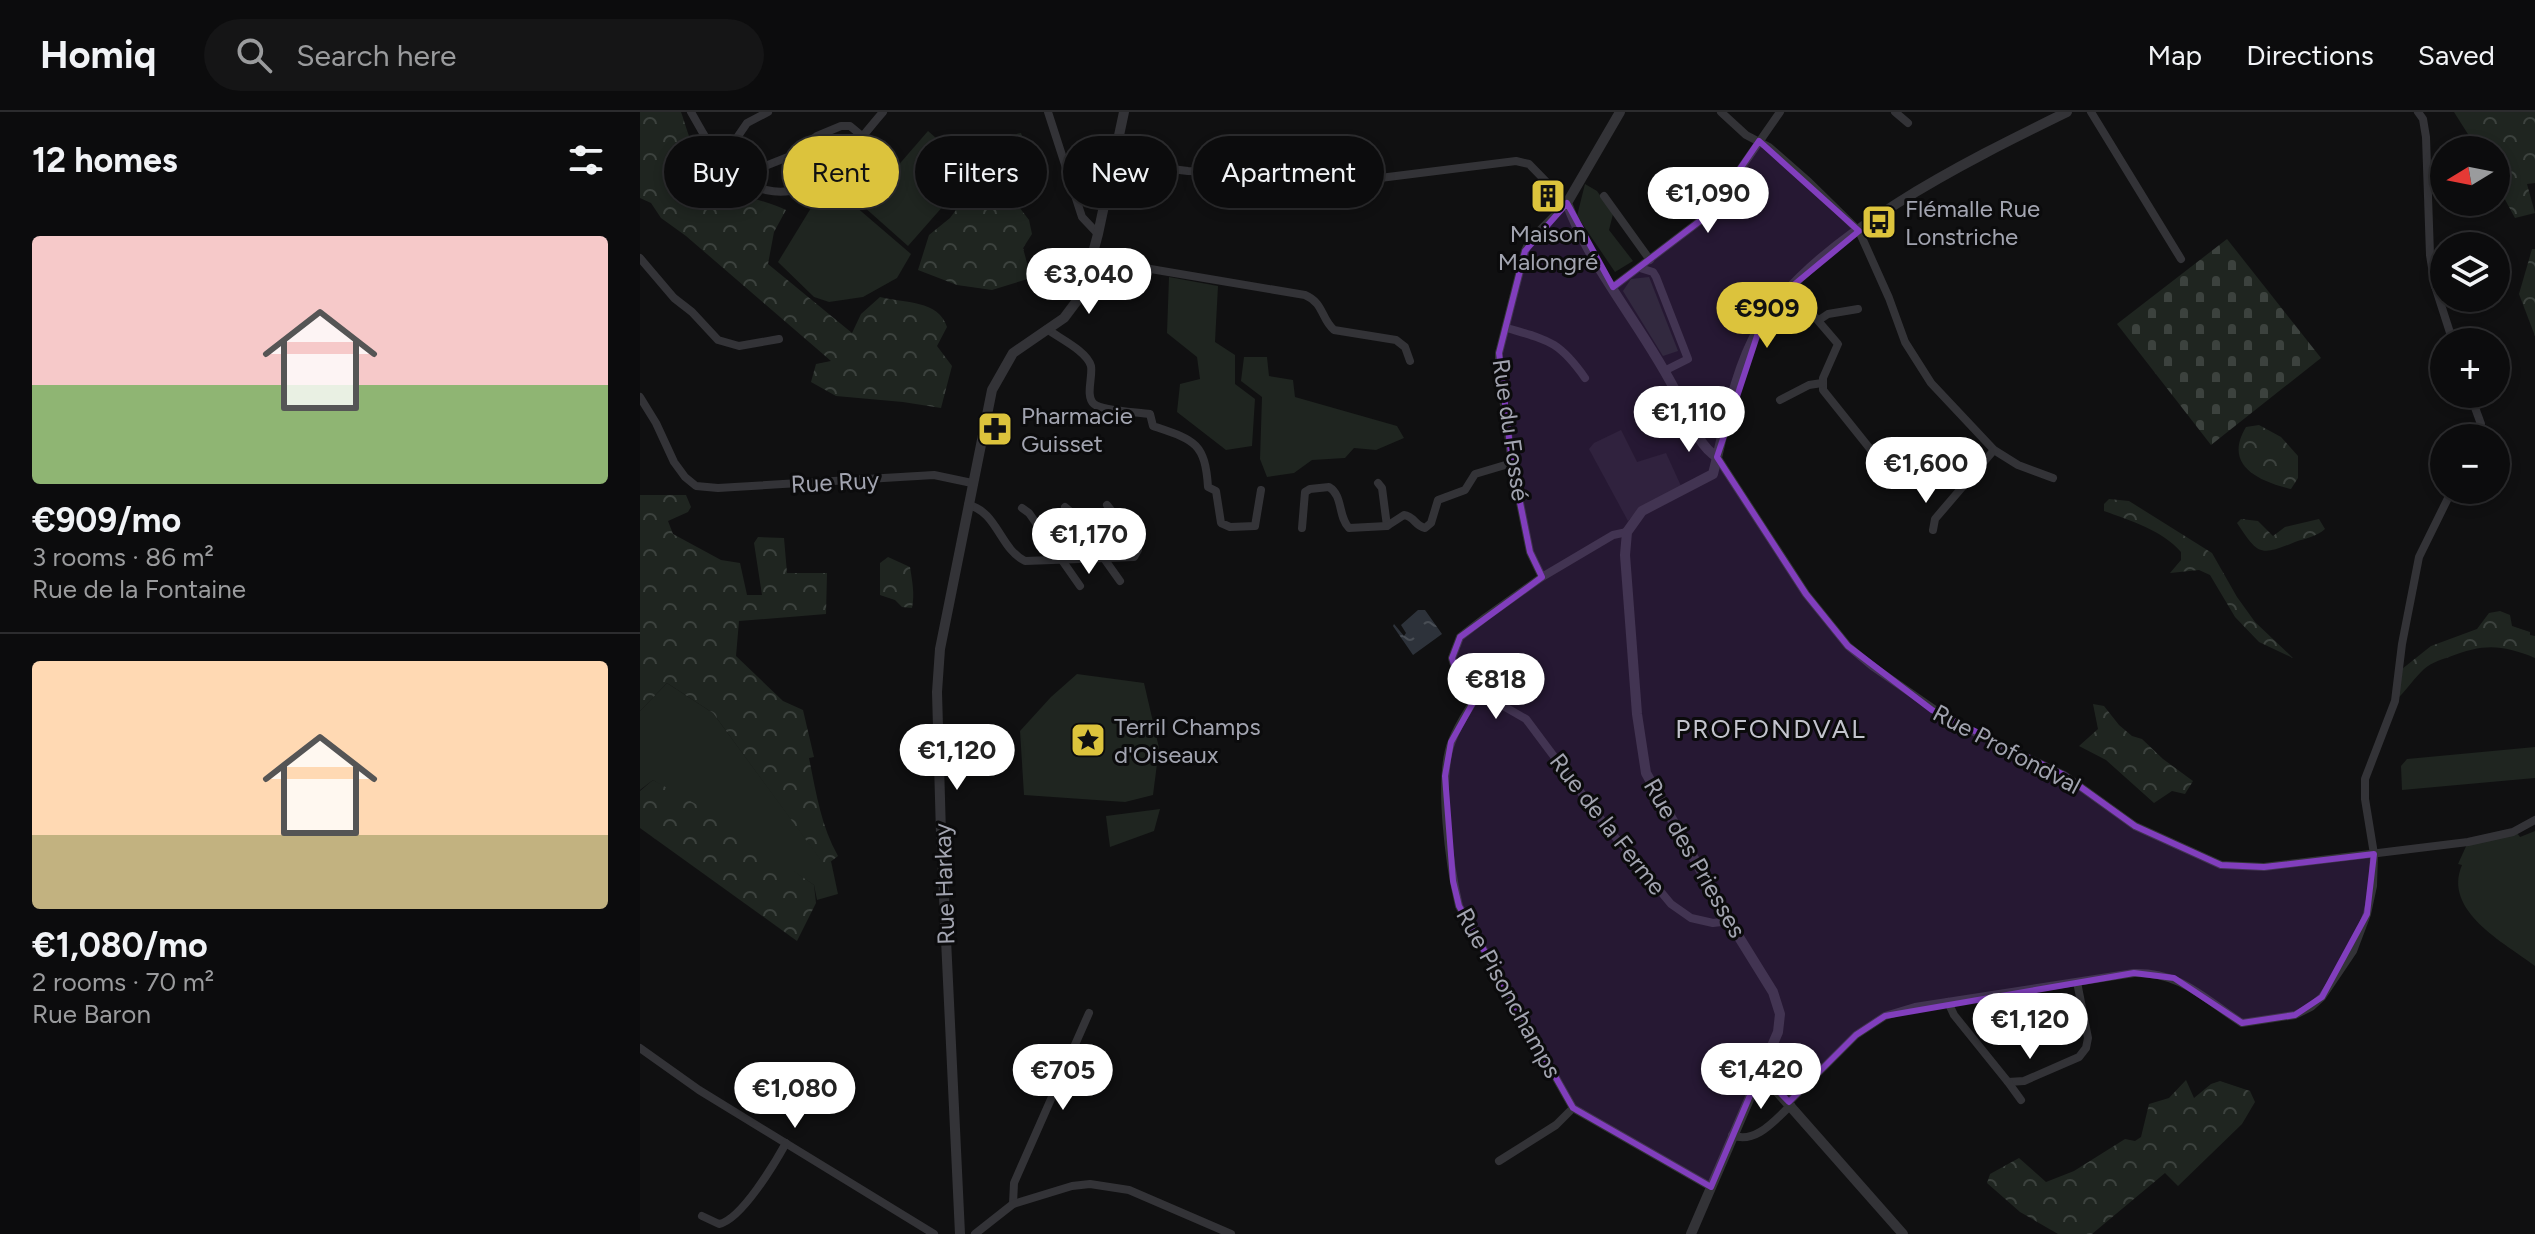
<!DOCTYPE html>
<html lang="en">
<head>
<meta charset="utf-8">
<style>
	body { margin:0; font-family:Figtree,sans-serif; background:#151516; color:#f1f3f6; height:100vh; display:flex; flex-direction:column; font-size:30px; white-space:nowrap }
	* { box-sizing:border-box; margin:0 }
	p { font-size:26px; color:#9a9b9d }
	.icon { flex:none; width:44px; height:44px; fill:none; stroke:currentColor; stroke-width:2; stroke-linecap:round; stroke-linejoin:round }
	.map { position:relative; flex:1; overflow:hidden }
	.drawer { display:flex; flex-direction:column; background:#0c0c0d; width:640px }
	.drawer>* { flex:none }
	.hud { position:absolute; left:24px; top:24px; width:760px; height:72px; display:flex; gap:16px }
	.needle { width:52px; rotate:260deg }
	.fabs { position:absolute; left:1790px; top:24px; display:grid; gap:16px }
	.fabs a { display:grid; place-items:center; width:80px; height:80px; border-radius:50%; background:#0c0c0d; box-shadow:0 4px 12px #0003,0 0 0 2px #2c2c2e; font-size:40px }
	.price { position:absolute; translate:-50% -68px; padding:0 18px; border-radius:28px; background:#fff; color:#222; font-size:26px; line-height:52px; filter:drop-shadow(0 2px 4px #0008) }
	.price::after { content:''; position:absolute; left:50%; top:48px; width:24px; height:18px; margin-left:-12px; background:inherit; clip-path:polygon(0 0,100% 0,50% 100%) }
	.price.current { background:#dcc33c; color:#111 }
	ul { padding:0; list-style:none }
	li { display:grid; align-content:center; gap:16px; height:424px; padding:0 32px }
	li+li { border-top:2px solid #2c2c2e }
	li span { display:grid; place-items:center; height:248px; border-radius:8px; color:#555 }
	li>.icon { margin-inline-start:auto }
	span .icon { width:144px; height:144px; fill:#fffc; stroke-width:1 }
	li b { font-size:34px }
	h2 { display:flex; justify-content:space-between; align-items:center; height:96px; padding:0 32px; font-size:34px }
	.chip { padding:0 28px; border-radius:36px; background:#0c0c0d; box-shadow:0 4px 12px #0003,0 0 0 2px #2c2c2e; font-size:28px; line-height:72px }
	.chip.current { background:#dcc33c; color:#111 }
	header { display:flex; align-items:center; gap:48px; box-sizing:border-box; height:112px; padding:0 40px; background:#0c0c0d; border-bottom:2px solid #2c2c2e }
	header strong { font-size:38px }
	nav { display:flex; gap:44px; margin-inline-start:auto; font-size:28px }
	.search { width:560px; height:72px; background:#151516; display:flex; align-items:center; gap:20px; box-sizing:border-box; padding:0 28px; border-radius:44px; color:#9a9b9d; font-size:30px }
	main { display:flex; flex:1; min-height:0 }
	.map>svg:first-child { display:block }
</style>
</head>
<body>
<header>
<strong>Homiq</strong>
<div class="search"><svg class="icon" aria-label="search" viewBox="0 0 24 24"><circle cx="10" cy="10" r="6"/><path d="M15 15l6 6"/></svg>Search here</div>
<nav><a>Map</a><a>Directions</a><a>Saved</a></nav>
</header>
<main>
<section class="drawer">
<h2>12 homes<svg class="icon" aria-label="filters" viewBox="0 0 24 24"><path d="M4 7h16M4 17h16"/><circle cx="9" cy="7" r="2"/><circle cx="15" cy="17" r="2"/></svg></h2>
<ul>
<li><span style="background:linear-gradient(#f6c9c9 60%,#8fb573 0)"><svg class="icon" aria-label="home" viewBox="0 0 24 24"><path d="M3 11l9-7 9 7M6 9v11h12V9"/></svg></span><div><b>€909/mo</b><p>3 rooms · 86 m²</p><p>Rue de la Fontaine</p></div></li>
<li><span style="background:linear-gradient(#ffd9b3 70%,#c2b280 0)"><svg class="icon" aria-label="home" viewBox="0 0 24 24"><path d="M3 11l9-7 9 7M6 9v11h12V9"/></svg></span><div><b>€1,080/mo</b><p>2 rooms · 70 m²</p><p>Rue Baron</p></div></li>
</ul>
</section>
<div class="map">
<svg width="1895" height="1122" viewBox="0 0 1895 1122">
	<defs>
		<pattern id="forest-crowns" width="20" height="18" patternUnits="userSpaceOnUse" patternTransform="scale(2)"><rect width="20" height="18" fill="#1f2520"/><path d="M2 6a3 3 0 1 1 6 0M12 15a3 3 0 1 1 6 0" fill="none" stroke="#3c423e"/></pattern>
		<pattern id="cemetery-stones" width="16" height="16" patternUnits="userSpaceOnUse" patternTransform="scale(2)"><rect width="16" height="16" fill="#1f2520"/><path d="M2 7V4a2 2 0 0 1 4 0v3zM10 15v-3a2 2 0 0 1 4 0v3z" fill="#3c423e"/></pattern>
		<pattern id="water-ripples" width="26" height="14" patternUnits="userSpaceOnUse" patternTransform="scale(2)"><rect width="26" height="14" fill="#2d323a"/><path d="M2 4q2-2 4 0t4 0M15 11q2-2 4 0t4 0" fill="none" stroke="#484d54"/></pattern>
	</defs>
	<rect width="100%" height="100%" fill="#101011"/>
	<path fill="#1c1c1e" d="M981,318L997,350L1026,341L1041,374L1002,394L988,409L949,337L954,331Z"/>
	<g fill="#1f2520">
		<path d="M288,19L334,59L268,134L223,94Z"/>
		<path d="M945,72L957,79L973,102L969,118L993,149L975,160L937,104Z"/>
		<path d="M194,76L271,142L257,166L223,185L189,190L174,185L138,150L182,78Z"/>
		<path d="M529,165L578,174L575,230L595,243V272L615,287L612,334L586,338L537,300L540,272L560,267L557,245L527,221Z"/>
		<path d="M1009,165L1038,239L1023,244L983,179L991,167Z"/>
		<path d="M604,245H627L629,264L653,268L655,285L757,314L764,326L736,338L714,336L705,346L672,348L654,361L627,365L620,347L622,285L601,269Z"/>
		<path d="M437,562L504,571L519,636L513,683L485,690L384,683L380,619L411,585Z"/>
		<path d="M27,571L73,601L185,753L191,749L198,782L177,788L174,773L13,668L0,678V599Z"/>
		<path d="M1895,635V666L1762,678L1761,654L1767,647Z"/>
		<path d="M520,697L514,719L470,735L466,704Z"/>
		<path d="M1895,712L1877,721L1880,725L1895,719V854C1865,831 1802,799 1822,753L1818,752L1828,730Z"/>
	</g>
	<g fill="url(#forest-crowns)">
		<path d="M0,0H41C48,20 55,48 70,65C82,80 128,89 146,98L134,120L128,152L212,221L221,202L240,185C264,191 299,188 307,215L297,234L312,254L301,296L263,290L196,284L171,270L176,252L191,249L46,124L21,106L11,91L0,86Z"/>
		<path d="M1814,0H1895V71L1887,72L1895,101L1875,106L1856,71V38H1838Z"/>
		<path d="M381,21L386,36L376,91L389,108L392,122L383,136L391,166L352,178L317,173L278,158L289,123L310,106L340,66L353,32L367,24Z"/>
		<path d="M1892,137H1895V224L1879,182Z"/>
		<path d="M1619,313L1641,325L1658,344V366L1651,377C1618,369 1583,353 1606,315Z"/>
		<path d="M0,383H46L51,395L48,400L28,409L33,422L81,448L100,451L107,483H122L114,431L118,425L144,426L147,461H187L186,502L99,509L96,544L143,589L163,598L174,645L169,646C176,680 181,714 198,744L185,754L73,601L27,571L0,599Z"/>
		<path d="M1469,387L1489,389L1572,441L1597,485L1615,510L1653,546L1619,530L1595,505L1570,463L1559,458L1530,461L1541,448V440C1522,418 1491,409 1464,399V392Z"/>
		<path d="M1601,407L1618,409L1633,424L1645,415L1679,407L1685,417C1676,425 1666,426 1655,430C1619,445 1618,442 1597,411Z"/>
		<path d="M248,445L270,455C272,468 275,482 272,496L262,495L255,488L240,483V451Z"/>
		<path d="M1860,499L1870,503L1872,514L1890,520V523L1895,524V546C1861,532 1843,532 1809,545C1799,548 1788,552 1781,560C1772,569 1765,580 1755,589L1762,557L1791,534L1837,517L1849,501Z"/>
		<path d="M1453,592L1464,594L1479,613L1492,624L1502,627L1523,647L1553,669L1545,682L1532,679L1514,691L1466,648L1439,634L1458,617Z"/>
		<path d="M13,668L61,695L174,773L176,791L157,829L0,716V679Z"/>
		<path d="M1546,968L1554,986L1571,972L1580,969L1610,979L1615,990L1602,1012L1538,1074L1525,1061L1452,1122H1418L1380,1100L1347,1071L1350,1062L1379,1046L1406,1070L1434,1059L1485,1027L1495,1029L1501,1025L1509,992L1529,986Z"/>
	</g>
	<path fill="url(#cemetery-stones)" d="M1587,127L1681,246L1571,333L1477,212Z"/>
	<g fill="url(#water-ripples)">
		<path d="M778,498H785L802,522L773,543L753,514L754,512L764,524L766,521L761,513Z"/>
		<path d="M1140,933L1169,961L1151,977L1131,956L1132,947Z"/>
	</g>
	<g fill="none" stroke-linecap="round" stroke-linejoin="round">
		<g stroke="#333337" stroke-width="8">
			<path d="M51,0C62,19 73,41 88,57C98,68 111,75 126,78C179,90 212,35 243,0"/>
			<path d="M408,0L442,105L458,122"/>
			<path d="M1081,0L1106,23L1129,35L1169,70L1219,119L1249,186L1265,230L1291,271L1354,338L1378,353L1413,366"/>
			<path d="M1255,0L1268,11"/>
			<path d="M1451,0L1541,147"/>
			<path d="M1778,0L1783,7L1786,25L1790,143L1795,174L1813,230"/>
			<path d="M81,49L107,11L128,0"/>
			<path d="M473,50L548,59L581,60L587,55L591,36L597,33L740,66L876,49L889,52L927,91L890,128L885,139L859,241V257L872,351L890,440L902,465"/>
			<path d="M97,65L153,43L177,24L201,14H210L222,24"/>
			<path d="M964,84L1010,148"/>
			<path d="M0,146L34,186L52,200L78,228L99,234L139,227"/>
			<path d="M451,151L481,152L665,183C684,191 681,207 694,218L756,228L765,235L770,249"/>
			<path d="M1000,156L1013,160L1016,165L1048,247L1026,258"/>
			<path d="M973,175L1069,102L1140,0"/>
			<path d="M1150,176L1198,232L1183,266V278L1239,348"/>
			<path d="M1179,208L1188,202L1218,197"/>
			<path d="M867,216C908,228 919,229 945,266"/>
			<path d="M407,217C419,226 447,239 451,254C453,265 445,284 454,292C462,299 498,300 510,302L513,314C554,328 565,330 568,375L576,379L581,411L590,415L615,414L621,378"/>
			<path d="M1830,282L1841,312L1836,326"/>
			<path d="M0,285L16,311L34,350L45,365L56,374L78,376L294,363L332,371"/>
			<path d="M1140,288L1169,273L1182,271"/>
			<path d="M1077,345L1166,482L1208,534L1232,554L1311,609L1424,663L1495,714L1581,753L1624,755L1828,730L1873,720L1895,708"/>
			<path d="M1232,356L1257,329"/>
			<path d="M738,371L742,376L747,414"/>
			<path d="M328,393C357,399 360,437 385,449L494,445L498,438L497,431L467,393"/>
			<path d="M425,395L431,400L480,469"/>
			<path d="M382,396L389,401L440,474"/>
			<path d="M662,416L665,380L670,377L689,375C703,383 698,405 709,416L747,414L764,403C774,404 775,414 785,416L791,411L798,388L825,378L835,362L872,351"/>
			<path d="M1293,418L1295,407L1354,338"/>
			<path d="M987,420L973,423L902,465L846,505L820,525L812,546L817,563L839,580L886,607L966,714L1031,792L1051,806L1073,811L1089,809"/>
			<path d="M839,580C830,596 818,612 812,629C797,665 810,756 819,794L933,996L1071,1075"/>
			<path d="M1308,890L1314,903L1368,970L1384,969L1439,945L1446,936L1448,926L1437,870"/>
			<path d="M0,936L59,978L294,1122"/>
			<path d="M1368,970L1381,988"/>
			<path d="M1149,990L1216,923L1245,904L1275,895L1494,861C1542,860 1564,887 1602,911L1655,903L1671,895L1682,885L1713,839L1727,802L1733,774L1734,742L1725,687V667L1755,589L1762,532L1779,445L1812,378"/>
			<path d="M1092,1023C1115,1033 1135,1008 1151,993"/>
			<path d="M859,1049L916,1013L933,996"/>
			<path d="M373,1092L374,1071L449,901"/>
			<path d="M62,1104L79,1112C101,1108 135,1051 146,1031"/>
			<path d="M335,1122L373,1092L432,1074L450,1072L489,1078L591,1122"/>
		</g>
		<g stroke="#333337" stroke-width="10">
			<path d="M980,0L927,91C953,161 1005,217 1038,284C1049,304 1057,333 1077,345"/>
			<path d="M1120,960L1263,1122"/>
			<path d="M320,1122L301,722L297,580L300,537L352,278L373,241L424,206L442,182L458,122L484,0"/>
			<path d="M1051,1122L1138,920L1140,902L1133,880L1089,809L1006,661L997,602L985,443L987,420L1002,399L1073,362C1085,315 1095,257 1119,216C1175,123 1331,47 1427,0"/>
		</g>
	</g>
	<path fill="#813ebd" fill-opacity="0.2" stroke="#813ebd" stroke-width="6" stroke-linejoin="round" d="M1119,29L1219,119L1150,176L1120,215L1077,345L1166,482L1208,534L1292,598L1424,663L1495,714L1581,753L1624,755L1734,742L1727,802L1682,885L1655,903L1602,911L1534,866L1494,861L1245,904L1216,923L1149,990L1120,960L1071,1075L933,996L819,794L813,769L805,664L811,630L839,580L817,563L812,546L820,525L902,465L890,440L872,351L859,241L885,139L927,91L973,175L1069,102Z"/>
	<defs>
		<symbol id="building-square" viewBox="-11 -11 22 22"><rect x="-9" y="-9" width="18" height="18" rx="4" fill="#dcc33c" stroke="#0b0b0c"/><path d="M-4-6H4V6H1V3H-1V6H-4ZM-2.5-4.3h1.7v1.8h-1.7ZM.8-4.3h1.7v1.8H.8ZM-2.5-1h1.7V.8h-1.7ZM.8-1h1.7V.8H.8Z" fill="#111"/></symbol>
		<symbol id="bus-square" viewBox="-11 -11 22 22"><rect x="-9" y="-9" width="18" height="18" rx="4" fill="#dcc33c" stroke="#0b0b0c"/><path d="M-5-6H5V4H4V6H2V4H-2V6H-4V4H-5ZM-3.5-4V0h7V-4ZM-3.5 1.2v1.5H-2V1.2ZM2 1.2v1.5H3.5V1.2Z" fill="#111"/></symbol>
		<symbol id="pharmacy-square" viewBox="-11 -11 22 22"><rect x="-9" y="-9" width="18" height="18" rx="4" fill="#dcc33c" stroke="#0b0b0c"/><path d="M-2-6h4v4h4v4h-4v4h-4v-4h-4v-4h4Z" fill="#111"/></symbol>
		<symbol id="sight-square" viewBox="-11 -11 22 22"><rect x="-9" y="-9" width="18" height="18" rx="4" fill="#dcc33c" stroke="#0b0b0c"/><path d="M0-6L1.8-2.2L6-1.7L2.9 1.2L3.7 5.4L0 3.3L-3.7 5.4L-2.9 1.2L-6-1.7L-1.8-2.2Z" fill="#111"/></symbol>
	</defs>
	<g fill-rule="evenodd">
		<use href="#building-square" x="888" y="64" width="40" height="40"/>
		<use href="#bus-square" x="1219" y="90" width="40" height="40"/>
		<use href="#pharmacy-square" x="335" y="297" width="40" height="40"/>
		<use href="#sight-square" x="428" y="608" width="40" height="40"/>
	</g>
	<g text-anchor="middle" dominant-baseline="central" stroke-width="6" stroke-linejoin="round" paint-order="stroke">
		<g font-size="24" fill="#a2a4b0" stroke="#0b0b0c" text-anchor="start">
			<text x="1265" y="96">Flémalle Rue<tspan x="1265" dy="28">Lonstriche</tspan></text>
			<text x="908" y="121" text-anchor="middle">Maison<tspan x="908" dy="28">Malongré</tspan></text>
			<text x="381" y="303">Pharmacie<tspan x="381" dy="28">Guisset</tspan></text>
			<text x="474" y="614">Terril Champs<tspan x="474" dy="28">d'Oiseaux</tspan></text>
		</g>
		<g font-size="24" fill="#a2a4b0" stroke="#0b0b0c">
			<text transform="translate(871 318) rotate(82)">Rue du Fossé</text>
			<text transform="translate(195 370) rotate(-3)">Rue Ruy</text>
			<text transform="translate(1367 637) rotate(28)">Rue Profondval</text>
			<text transform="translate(968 712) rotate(52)">Rue de la Ferme</text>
			<text transform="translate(1055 746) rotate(60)">Rue des Priesses</text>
			<text transform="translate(304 772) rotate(-92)">Rue Harkay</text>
			<text transform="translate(869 881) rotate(61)">Rue Pisonchamps</text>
		</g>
		<g font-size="26" letter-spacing="2" fill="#c3c4cd" stroke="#0b0b0c">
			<text x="1131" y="617">PROFONDVAL</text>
		</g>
	</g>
</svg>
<div class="fabs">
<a><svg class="needle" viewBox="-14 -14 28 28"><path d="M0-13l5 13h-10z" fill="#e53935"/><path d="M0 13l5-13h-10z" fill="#9a9b9d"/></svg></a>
<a><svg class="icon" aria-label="layers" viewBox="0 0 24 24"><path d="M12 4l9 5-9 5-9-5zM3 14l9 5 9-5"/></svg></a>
<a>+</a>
<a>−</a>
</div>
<b class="price" style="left:1068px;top:123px">€1,090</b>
<b class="price" style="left:449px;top:204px">€3,040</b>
<b class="price current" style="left:1127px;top:238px">€909</b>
<b class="price" style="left:1049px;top:342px">€1,110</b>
<b class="price" style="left:1286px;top:393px">€1,600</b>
<b class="price" style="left:449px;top:464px">€1,170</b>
<b class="price" style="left:856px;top:609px">€818</b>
<b class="price" style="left:317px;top:680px">€1,120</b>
<b class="price" style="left:1390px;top:949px">€1,120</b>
<b class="price" style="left:1121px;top:999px">€1,420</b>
<b class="price" style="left:423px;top:1000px">€705</b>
<b class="price" style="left:155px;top:1018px">€1,080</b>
<div class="hud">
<a class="chip">Buy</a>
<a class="chip current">Rent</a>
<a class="chip">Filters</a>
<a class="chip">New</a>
<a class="chip">Apartment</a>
</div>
</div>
</main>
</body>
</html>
